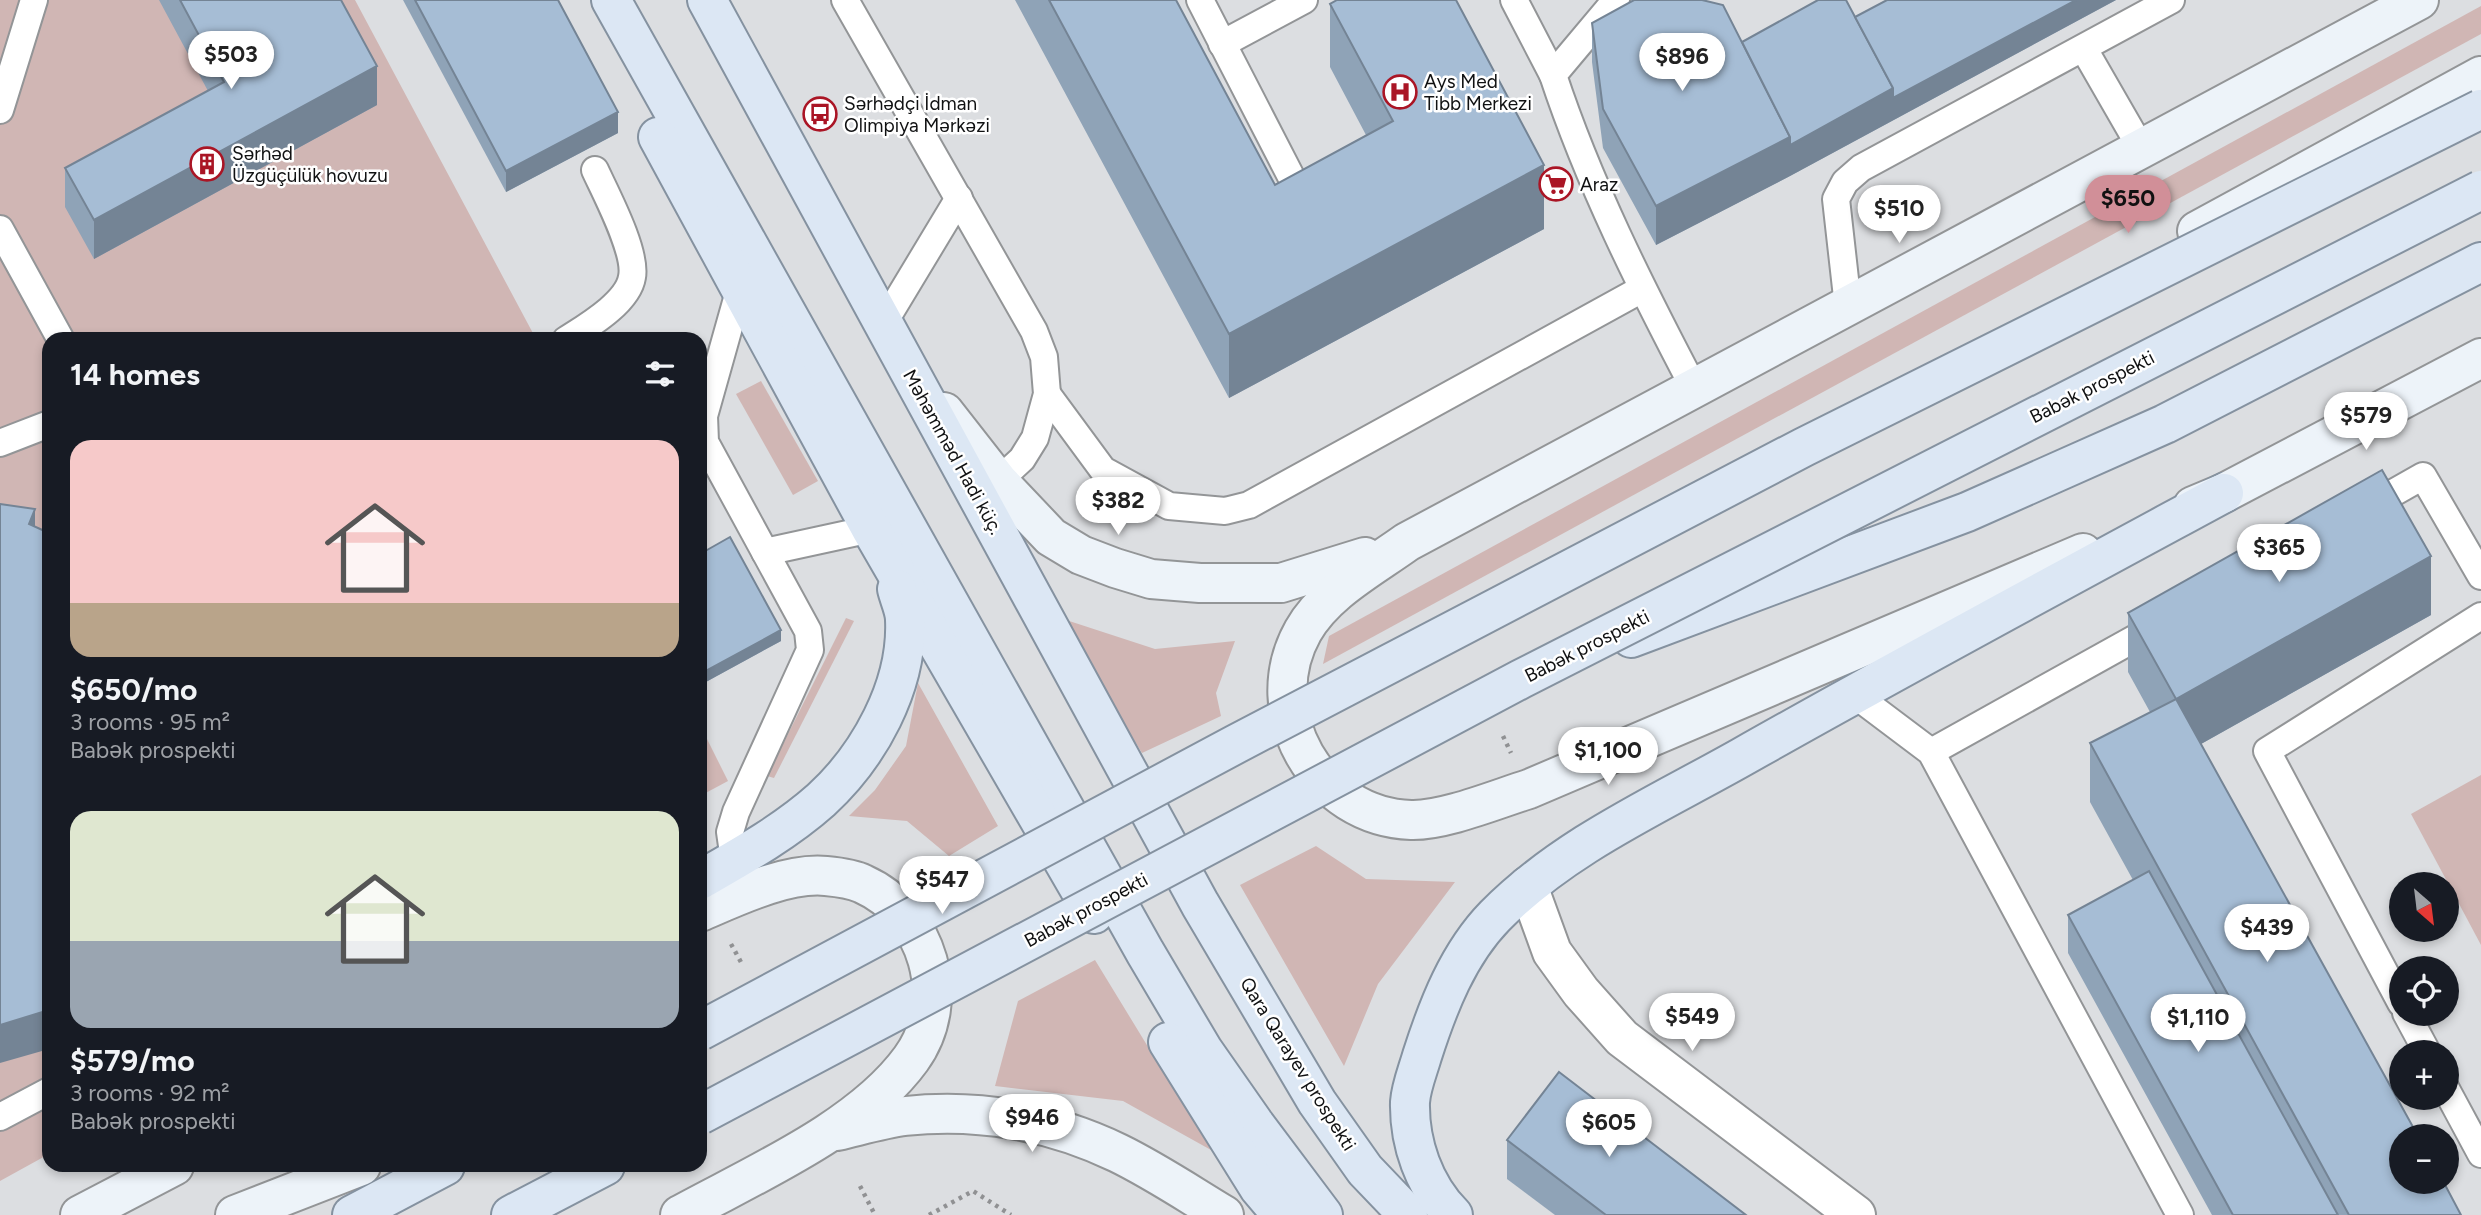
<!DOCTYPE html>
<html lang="en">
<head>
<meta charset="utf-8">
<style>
	body { margin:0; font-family:Figtree,sans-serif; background:#242831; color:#f1f3f6; height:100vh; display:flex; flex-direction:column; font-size:26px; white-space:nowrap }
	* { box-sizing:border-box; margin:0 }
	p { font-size:23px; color:#9ea1a6 }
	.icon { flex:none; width:38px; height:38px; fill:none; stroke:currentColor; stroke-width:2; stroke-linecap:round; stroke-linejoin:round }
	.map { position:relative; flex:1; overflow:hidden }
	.details { position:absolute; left:42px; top:332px; width:665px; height:840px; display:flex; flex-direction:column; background:#171b24; border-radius:21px; box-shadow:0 4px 10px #0003 }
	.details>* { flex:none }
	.needle { width:46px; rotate:152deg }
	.controls { position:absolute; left:2389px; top:872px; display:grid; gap:14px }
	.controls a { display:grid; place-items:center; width:70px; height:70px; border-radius:50%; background:#171b24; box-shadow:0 4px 10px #0003; font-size:35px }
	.price { position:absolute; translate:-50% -60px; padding:0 16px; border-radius:24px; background:#fff; color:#222; font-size:23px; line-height:46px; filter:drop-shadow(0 2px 4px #0008) }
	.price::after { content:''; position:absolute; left:50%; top:42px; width:21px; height:16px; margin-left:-10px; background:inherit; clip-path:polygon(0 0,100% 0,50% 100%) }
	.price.on { background:#d18f98; color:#111 }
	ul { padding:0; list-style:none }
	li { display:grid; align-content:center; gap:14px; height:371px; padding:0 28px }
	li span { display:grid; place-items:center; height:217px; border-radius:21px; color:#555 }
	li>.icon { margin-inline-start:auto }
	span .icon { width:126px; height:126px; fill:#fffc; stroke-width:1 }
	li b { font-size:30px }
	h2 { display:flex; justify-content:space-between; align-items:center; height:84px; padding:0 28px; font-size:30px }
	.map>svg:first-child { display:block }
</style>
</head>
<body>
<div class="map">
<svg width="2481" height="1215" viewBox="0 0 2481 1215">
	<rect width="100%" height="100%" fill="#dcdee1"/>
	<g fill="#d0b6b4">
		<path d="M0,0H355L535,337L530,340H49V1154L0,1181Z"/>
		<path d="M2481,6V34L1323,664L1329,636Z"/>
		<path d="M761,381L818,481L793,495L736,394Z"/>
		<path d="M846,618L854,621L774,778L767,776Z"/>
		<path d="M1060,618L1155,649L1235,641L1216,693L1221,716L1142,753Z"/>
		<path d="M918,683L998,826L949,856L907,821L849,816L875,790L906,746Z"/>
		<path d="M700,725L728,781L700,796Z"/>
		<path d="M2481,775V945L2411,814Z"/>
		<path d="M1316,846L1366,879L1455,882L1378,984L1344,1066L1240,885Z"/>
		<path d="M1095,960L1211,1150L1123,1101L995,1086L1018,1001Z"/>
	</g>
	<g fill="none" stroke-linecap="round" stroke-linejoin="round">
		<defs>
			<g id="lane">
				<path d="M845,0L1034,331L1044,357L1047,394L1035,438L1022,459L998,481"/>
				<path d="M1200,0L1300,194"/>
				<path d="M1514,0L1553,75"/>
				<path d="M1616,0L1553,75C1589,184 1641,287 1694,388"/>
				<path d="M1222,44L1304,0"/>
				<path d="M2084,49L2141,148"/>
				<path d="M0,110L34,0"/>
				<path d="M0,229L61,340"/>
				<path d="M1848,306L1836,199L1845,182L1861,168L2171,0"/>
				<path d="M883,324L959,198"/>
				<path d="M566,340C586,327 628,303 632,277C637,252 606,194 595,170"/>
				<path d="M1047,394L1103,470L1169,506L1225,511L1249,505L1642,289"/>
				<path d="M0,443L49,424"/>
				<path d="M2363,510L2423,476L2481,576"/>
				<path d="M765,552L871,529"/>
				<path d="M1854,694L1931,752L2180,1215"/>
				<path d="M1931,752L2159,625"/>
				<path d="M734,860L730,832L736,812L810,650L808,631L705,442L704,416L740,288"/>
				<path d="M2401,1003L2267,751L2481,616"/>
				<path d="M2406,1013L2427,1052"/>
				<path d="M2446,1089L2481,1154"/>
				<path d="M0,1117L49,1091"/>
			</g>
			<path id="street" d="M1528,886L1552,952L1581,992L1622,1038L1856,1215"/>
			<g id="secondary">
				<path d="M2197,231L2481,76"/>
				<path d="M944,412L998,481L1051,537L1081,555L1115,568L1151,579L1200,583H1281L1365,557"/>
				<path d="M2193,506L2224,493L2481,358"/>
				<path d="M2083,553L1529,789C1497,799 1444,821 1411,820C1318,817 1257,713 1303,631C1325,592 1371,568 1407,542L2419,0"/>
				<path d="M837,1131C859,1126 882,1119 905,1116C978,1108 1052,1121 1118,1153C1155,1171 1189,1194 1224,1215"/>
				<path d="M80,1215L174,1166"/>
				<path d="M235,1215L361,1166"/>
				<path d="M680,1215C755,1174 861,1128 911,1059C954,1000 928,913 863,884C853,879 837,877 826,876C787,872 735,897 700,912"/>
			</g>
			<g id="primary">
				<path d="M611,0L1145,952L1203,1050L1254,1123L1323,1215"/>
				<path d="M707,0L1200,904L1317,1102L1365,1170L1408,1215"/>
				<path d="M658,137L871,529L1094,914"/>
				<path d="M1631,638L1967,512L2165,424L2481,262"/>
				<path d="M700,880C742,856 785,832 821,800C869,756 908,686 905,620C905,610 899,598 897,589"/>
				<path d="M1168,1042L1259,1188L1282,1215"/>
				<path d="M352,1215L445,1166"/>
				<path d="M511,1215L605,1166"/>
				<path d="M1453,1215C1424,1186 1409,1143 1410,1102C1411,1087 1418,1070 1422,1056C1438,1006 1458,954 1495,916C1564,846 1657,805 1742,757C1901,667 2063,580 2224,493"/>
			</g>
		</defs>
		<use href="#lane" stroke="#939597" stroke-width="30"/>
		<use href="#street" stroke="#939597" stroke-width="42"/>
		<use href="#secondary" stroke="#939597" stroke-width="42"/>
		<use href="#primary" stroke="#8592a0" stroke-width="42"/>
		<g stroke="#909193" stroke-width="4.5" stroke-dasharray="3.5 5" stroke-linecap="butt">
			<path d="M1503,736L1511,753"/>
			<path d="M731,944L742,964"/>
			<path d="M860,1186L875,1215"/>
			<path d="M929,1215L973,1191L1011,1215"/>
		</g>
		<use href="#lane" stroke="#fff" stroke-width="26"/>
		<use href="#street" stroke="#fff" stroke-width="38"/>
		<use href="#secondary" stroke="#edf3f9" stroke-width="38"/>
		<use href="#primary" stroke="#dce7f4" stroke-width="38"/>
		<defs>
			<g id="primary-bridge">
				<path d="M700,1031L1236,744L1804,447L2481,109"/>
				<path d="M700,1115L1521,679L2481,190"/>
			</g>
		</defs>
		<use href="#primary-bridge" stroke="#8592a0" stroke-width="42" stroke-linecap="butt"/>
		<use href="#primary-bridge" stroke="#dce7f4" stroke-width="38"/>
	</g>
	<g fill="#8fa3b7">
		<path d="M159,0H341L377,105L94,259L65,207V168L208,91Z"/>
		<path d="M403,0H558L618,133L506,192Z"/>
		<path d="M1015,0H1176L1275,185L1366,135L1330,67V4L1544,229L1229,398Z"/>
		<path d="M1887,0H2116L1790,176L1656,245L1603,148L1592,62V23L1742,42L1855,17Z"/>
		<path d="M700,554L781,641L704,683L700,676Z"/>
		<path d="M2128,613L2431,615L2201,744L2461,1215H2212L2068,953V915L2133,880L2090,802V743L2150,712L2128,672Z"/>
		<path d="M1507,1140L1746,1215H1555L1507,1179Z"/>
	</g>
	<g fill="#748495">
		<path d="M2076,0H2116L1790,176L1656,245V206L1790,137Z"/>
		<path d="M377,66V105L94,259V220Z"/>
		<path d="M618,112V133L506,192V171Z"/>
		<path d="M1544,165V229L1229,398V334Z"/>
		<path d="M35,509V547L29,524Z"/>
		<path d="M2431,556V615L2176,758V699Z"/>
		<path d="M781,630V641L704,683V672Z"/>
		<path d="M49,1010V1049L0,1063V1025Z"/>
	</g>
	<g fill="#a6bdd5" stroke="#748495" stroke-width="2">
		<path d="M180,0H341L377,66L94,220L65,168L224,82Z"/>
		<path d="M415,0H558L618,112L506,171Z"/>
		<path d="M1049,0H1176L1275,185L1393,121L1330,4L1337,0H1456L1544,165L1229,334Z"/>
		<path d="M1634,0H1702L1723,5L1790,137L1656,206L1603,109L1592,23Z"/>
		<path d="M1818,0H1846L1893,88L1790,145V137L1742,42Z"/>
		<path d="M1887,0H2076L1893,98V88L1855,17Z"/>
		<path d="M2382,470L2431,556L2176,699L2128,613Z"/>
		<path d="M0,504L35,509L29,524L49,533V1010L0,1025Z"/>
		<path d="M730,537L781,630L704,672L700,665V554Z"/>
		<path d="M2176,699L2418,1136H2401V1181H2443L2461,1215H2349L2090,743Z"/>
		<path d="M2149,871L2338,1215H2233L2068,915Z"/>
		<path d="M1559,1072L1746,1215H1606L1507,1140Z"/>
	</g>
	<defs>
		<symbol id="hospital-ring" viewBox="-11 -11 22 22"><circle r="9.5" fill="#fff" stroke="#aa1525" stroke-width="1.5"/><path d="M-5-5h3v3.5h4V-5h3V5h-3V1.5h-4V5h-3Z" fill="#aa1525"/></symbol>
		<symbol id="bus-ring" viewBox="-11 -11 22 22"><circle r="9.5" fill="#fff" stroke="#aa1525" stroke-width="1.5"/><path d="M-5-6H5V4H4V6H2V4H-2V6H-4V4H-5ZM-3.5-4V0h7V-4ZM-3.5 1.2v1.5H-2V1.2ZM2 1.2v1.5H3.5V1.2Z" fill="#aa1525"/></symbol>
		<symbol id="building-ring" viewBox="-11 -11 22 22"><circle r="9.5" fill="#fff" stroke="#aa1525" stroke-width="1.5"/><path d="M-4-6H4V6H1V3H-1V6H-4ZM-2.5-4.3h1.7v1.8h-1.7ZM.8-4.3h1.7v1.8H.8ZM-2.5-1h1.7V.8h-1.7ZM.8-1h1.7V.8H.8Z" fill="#aa1525"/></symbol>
		<symbol id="supermarket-ring" viewBox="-11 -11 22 22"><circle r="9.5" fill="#fff" stroke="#aa1525" stroke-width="1.5"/><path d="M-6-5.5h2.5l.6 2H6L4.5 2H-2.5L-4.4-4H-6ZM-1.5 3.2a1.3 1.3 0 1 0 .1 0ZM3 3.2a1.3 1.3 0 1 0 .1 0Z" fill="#aa1525"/></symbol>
	</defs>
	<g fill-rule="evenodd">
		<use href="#hospital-ring" x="1381" y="73" width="38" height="38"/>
		<use href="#bus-ring" x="801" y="95" width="38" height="38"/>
		<use href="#building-ring" x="188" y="145" width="38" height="38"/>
		<use href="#supermarket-ring" x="1537" y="165" width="38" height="38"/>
	</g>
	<g text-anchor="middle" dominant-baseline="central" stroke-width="5" stroke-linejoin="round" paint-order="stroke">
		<g font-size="19" fill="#101112" stroke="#fff" text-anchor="start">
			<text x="1424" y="81">Ays Med<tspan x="1424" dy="22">Tibb Merkezi</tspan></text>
			<text x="844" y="103">Sərhədçi İdman<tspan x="844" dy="22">Olimpiya Mərkəzi</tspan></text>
			<text x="232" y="153">Sərhəd<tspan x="232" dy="22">Üzgüçülük hovuzu</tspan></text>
			<text x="1580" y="184">Araz</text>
		</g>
		<g font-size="19" fill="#101112" stroke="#fff">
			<text transform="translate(2092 387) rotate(-27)">Babək prospekti</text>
			<text transform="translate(953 452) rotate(61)">Məhəmməd Hadi küç.</text>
			<text transform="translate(1587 646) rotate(-27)">Babək prospekti</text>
			<text transform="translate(1086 910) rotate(-28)">Babək prospekti</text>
			<text transform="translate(1298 1064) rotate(58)">Qara Qarayev prospekti</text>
		</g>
	</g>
</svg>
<div class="controls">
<a><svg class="needle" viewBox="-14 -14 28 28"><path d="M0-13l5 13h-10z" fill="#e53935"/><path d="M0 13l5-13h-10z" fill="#9ea1a6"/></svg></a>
<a><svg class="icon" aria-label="locate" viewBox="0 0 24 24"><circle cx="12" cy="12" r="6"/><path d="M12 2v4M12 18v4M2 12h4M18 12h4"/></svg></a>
<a>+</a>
<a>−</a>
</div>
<b class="price" style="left:231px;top:91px">$503</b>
<b class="price" style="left:1682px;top:93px">$896</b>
<b class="price on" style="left:2128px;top:235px">$650</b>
<b class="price" style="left:1899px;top:245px">$510</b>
<b class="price" style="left:2366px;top:452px">$579</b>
<b class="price" style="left:1118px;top:537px">$382</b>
<b class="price" style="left:2279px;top:584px">$365</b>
<b class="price" style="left:1608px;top:787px">$1,100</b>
<b class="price" style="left:942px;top:916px">$547</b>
<b class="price" style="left:2267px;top:964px">$439</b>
<b class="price" style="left:1692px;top:1053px">$549</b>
<b class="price" style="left:2198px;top:1054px">$1,110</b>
<b class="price" style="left:1032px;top:1154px">$946</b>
<b class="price" style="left:1609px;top:1159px">$605</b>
<section class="details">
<h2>14 homes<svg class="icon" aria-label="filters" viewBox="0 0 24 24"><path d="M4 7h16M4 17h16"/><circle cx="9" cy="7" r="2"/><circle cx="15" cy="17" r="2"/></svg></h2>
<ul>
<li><span style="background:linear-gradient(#f6c9c9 75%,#b9a48a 0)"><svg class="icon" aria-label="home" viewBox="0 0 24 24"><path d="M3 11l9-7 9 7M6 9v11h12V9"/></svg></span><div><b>$650/mo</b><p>3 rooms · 95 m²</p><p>Babək prospekti</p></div></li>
<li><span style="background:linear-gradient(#dfe7d0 60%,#9aa5b1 0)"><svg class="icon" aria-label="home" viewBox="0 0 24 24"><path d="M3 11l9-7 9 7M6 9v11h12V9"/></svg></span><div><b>$579/mo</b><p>3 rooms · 92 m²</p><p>Babək prospekti</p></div></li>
</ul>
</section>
</div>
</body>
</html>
